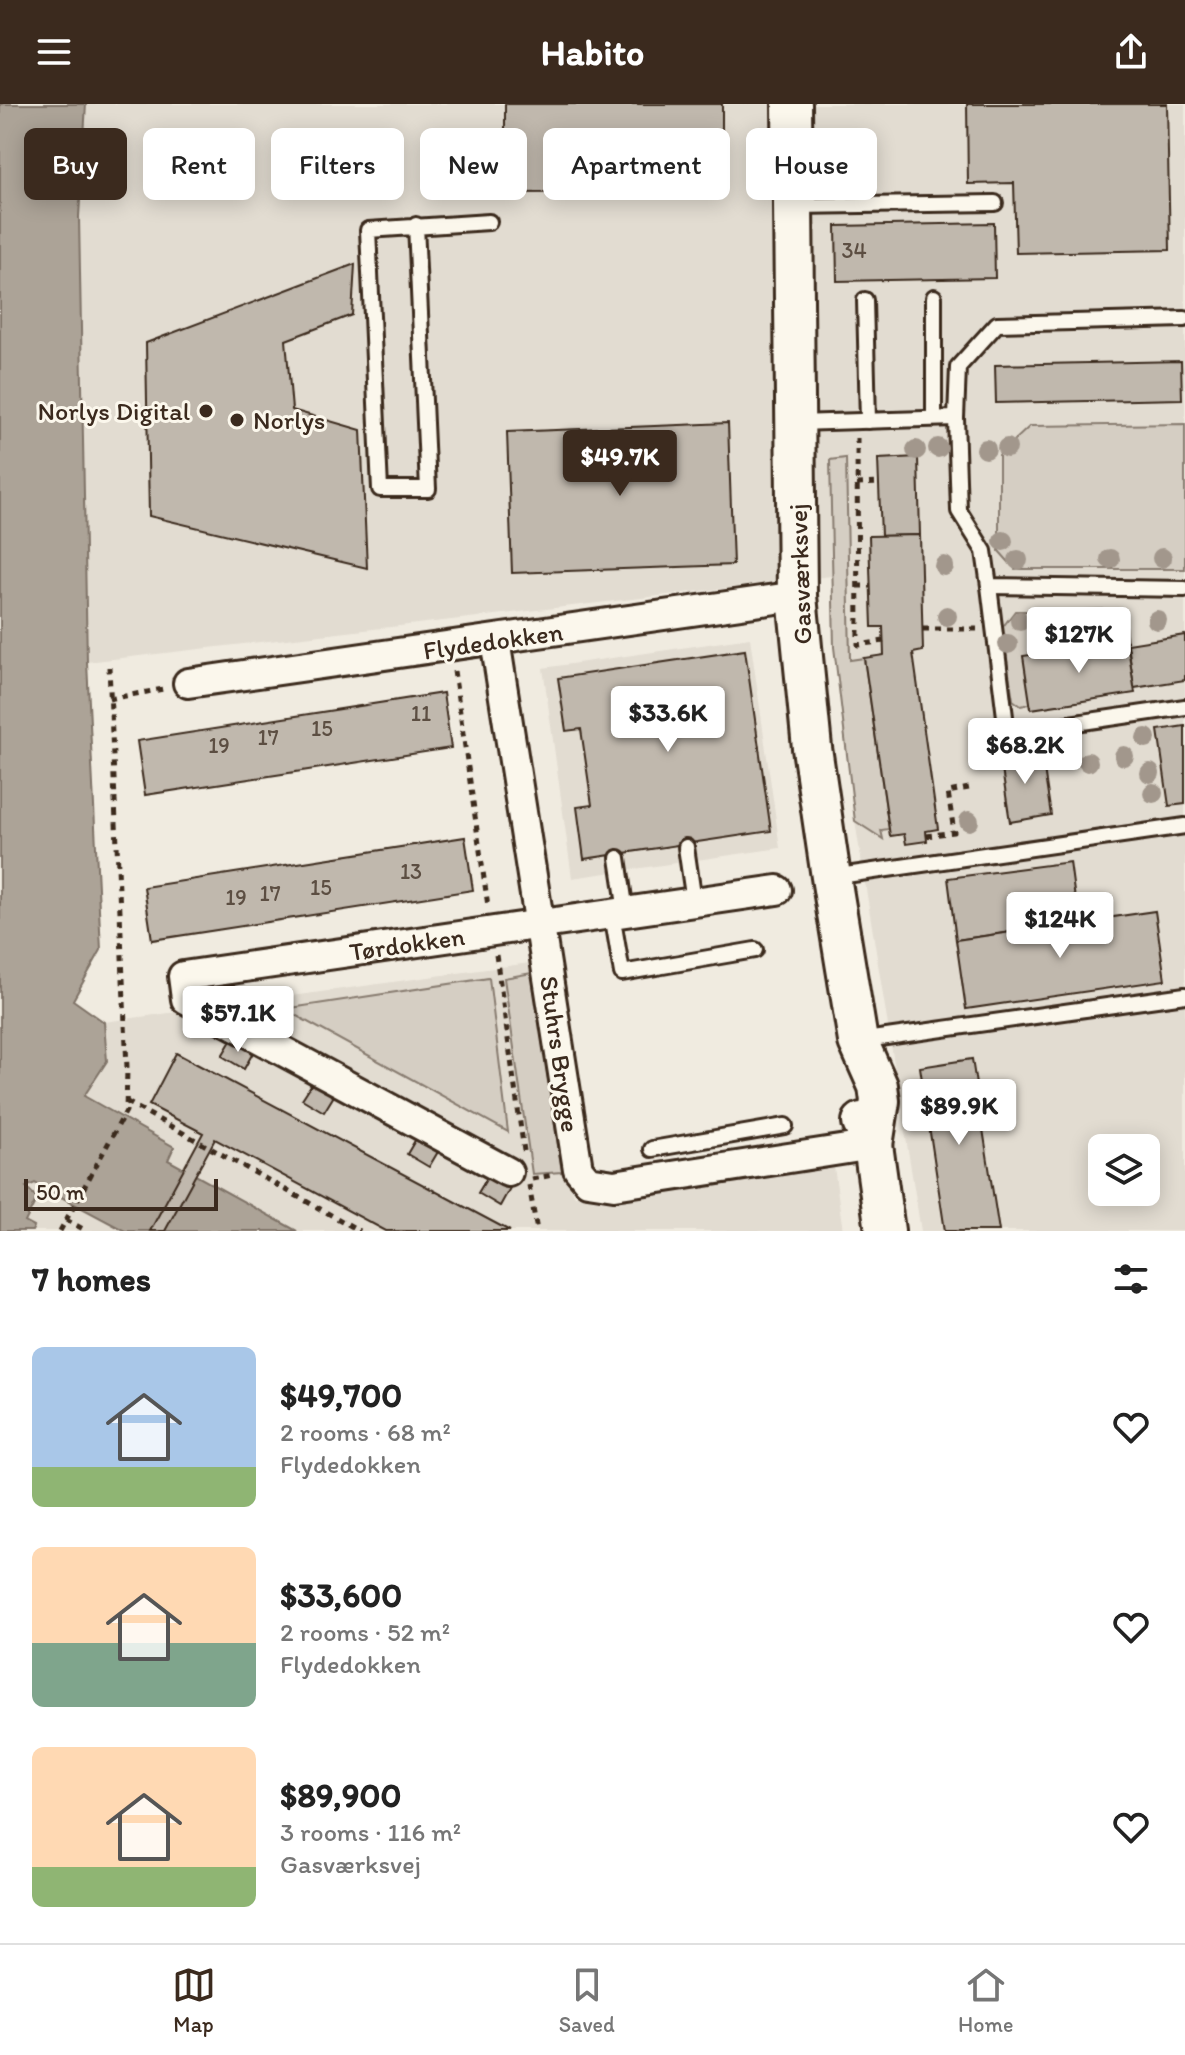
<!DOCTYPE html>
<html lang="en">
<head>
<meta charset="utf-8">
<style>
	body { margin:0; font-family:Itim,sans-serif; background:#f2f2f2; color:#222; height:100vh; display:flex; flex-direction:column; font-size:30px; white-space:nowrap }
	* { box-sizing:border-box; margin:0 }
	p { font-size:26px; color:#767676 }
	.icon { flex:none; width:44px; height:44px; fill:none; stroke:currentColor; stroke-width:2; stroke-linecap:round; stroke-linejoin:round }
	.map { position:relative; height:1127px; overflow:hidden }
	.side { display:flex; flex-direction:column; background:#fff; flex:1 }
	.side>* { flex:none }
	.banner { position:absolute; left:24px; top:24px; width:1138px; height:72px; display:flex; gap:16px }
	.buttons { position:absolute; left:1088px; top:1030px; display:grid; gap:16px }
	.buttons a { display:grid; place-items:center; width:72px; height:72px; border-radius:12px; background:#fff; box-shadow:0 4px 20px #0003; font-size:40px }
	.scale { position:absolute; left:24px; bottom:20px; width:194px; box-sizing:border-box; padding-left:8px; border:4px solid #3b2a1e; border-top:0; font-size:22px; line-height:28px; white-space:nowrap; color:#3b2a1e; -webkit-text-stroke:6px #fbf7ec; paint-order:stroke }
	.price { position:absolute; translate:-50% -68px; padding:0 18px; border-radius:8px; background:#fff; color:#222; font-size:26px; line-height:52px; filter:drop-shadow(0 2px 4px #0008) }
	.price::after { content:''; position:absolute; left:50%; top:48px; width:24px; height:18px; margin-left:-12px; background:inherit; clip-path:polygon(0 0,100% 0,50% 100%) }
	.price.selected { background:#3b2a1e; color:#fff }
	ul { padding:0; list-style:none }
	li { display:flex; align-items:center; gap:24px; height:200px; padding:0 32px }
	li span { display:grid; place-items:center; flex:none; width:224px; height:160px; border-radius:12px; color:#555 }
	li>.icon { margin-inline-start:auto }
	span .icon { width:96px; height:96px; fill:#fffc; stroke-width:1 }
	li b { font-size:34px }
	h2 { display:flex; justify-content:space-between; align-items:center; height:96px; padding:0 32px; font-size:34px }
	.pill { padding:0 28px; border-radius:12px; background:#fff; box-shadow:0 4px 20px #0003; font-size:28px; line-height:72px }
	.pill.selected { background:#3b2a1e; color:#fff }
	header { display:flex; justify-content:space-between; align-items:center; height:104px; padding:0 32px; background:#3b2a1e; color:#fff; font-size:36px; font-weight:700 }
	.tabs { display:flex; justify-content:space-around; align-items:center; height:112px; border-top:2px solid #e0e0e0; background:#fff; font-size:22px; color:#767676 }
	.tabs a { display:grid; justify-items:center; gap:4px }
	.tabs .selected { color:#3b2a1e }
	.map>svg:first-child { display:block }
</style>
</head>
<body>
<header><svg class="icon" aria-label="menu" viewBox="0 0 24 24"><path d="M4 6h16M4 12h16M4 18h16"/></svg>Habito<svg class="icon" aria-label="share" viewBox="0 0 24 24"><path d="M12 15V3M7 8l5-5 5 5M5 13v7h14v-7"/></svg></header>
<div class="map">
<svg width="1185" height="1127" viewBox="0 0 1185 1127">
	<rect width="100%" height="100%" fill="#f0ebe0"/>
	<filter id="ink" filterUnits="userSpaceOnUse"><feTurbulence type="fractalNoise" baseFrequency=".0125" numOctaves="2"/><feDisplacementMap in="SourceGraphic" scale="16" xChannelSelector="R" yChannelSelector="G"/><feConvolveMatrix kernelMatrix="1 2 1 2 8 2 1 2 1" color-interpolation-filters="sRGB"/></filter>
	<g filter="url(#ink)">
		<g fill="#e2dcd1" fill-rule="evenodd">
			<path d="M86,0H1185V1127H921L855,717L834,543L832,472L87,558L79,113ZM1102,1044H1146V1088H1102Z"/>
			<path d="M750,534L780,744L572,774L543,564Z"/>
			<path d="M530,859L562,1068L575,1092L603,1097L834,1063L843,1127H297L167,1056L174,1044L84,992L107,957L104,918Z"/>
			<path d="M29,1079H35L125,1127H32L33,1123L24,1119L37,1094L27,1087Z"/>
		</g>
		<g fill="#d5cec3" stroke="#887c70" stroke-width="2">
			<path d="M1185,320V465H1015L999,447V351L1030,322Z"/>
			<path d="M846,354L850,556L864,554L889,725L881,726L883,735L855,717L834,543L830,356Z"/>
			<path d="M1123,505L1127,537L1047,549L1045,535L1087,528L1084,506Z"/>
			<path d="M1015,507H1030L1035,550L1030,600L1021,602L1013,596L1002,524Z"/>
			<path d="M532,869L562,1068L532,1070L504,874Z"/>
			<path d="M489,874L508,1028L284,905Z"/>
		</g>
		<path fill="#aca397" stroke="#7f7367" stroke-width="2" d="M0,0H86L79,113L87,558L101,846L73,896L104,918L107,957L84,992L174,1043L168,1056L297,1127H125L35,1079L26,1083L37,1094L25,1118L34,1123L32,1127H0Z"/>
		<g fill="#c0b8ad" stroke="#3b2a1e" stroke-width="2">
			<path d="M505,0H722V88L505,89Z"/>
			<path d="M967,0H1167L1170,146L1016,149L1014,79L968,80Z"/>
			<path d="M994,119L995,174L837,177L836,122Z"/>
			<path d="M355,160L352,211L286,236L292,306L361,326L367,464L149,412L146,239Z"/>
			<path d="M1181,257L1182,295L996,299L995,261Z"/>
			<path d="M728,319L733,461L512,469L507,328Z"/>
			<path d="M918,353L920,431L881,432L878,355Z"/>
			<path d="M920,431L923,547L913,549L938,725L926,727L927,737L906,740L904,730L890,732L864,554L884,551L883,523H872L869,432Z"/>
			<path d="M1185,531V576L1134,584L1128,540Z"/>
			<path d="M1127,537L1135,589L1031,605L1023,552Z"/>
			<path d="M745,546L771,727L584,755L577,703L592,701L581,625L566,627L558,574Z"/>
			<path d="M443,589L451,644L145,691L137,637Z"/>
			<path d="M1185,622V700L1169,702L1158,626Z"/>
			<path d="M1041,646L1051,711L1010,718L1000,652Z"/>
			<path d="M465,733L473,786L152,836L144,783Z"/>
			<path d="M1070,758L1078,818L956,836L948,774Z"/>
			<path d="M1155,807L1165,876L966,905L956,836Z"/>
			<path d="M232,935L254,947L244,965L222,952Z"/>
			<path d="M176,949L510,1127H386L215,1035L165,1127H150L203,1029L149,1001Z"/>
			<path d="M972,955L999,1127H945L920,963Z"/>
			<path d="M313,978L335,990L324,1008L302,995Z"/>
			<path d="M417,1033L439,1046L429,1063L407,1050Z"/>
			<path d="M488,1072L510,1084L500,1102L478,1089Z"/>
		</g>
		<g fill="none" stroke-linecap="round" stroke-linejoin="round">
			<defs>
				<g id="lane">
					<path d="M795,102L995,99"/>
					<path d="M416,121L428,385H380L368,126L489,118"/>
					<path d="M934,193V314"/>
					<path d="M865,196L868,317"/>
					<path d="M1185,215L997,220L958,263L956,314L959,407L984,447L989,482L1185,485"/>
					<path d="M797,319L956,314"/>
					<path d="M989,482L1007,629L1185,603"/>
					<path d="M686,743L694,798"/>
					<path d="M618,754L626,808"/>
					<path d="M832,773L1185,722"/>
					<path d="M612,810L622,869L755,846"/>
					<path d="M858,937L1185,891"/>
					<path d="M652,1045L785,1022"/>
				</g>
				<g id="street">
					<path d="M495,536L578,1065L588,1077L614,1081L873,1041"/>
					<path d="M188,579L797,492"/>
					<path d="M508,1068L186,895L183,872L777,786"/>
				</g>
				<g id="secondary">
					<path d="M792,0L797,492L812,644L831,773L858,937L878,982L880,997L873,1041"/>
					<path d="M862,1018L873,1041L885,1127"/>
				</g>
			</defs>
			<use href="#lane" stroke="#3b2a1e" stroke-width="20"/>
			<use href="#street" stroke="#3b2a1e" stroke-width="34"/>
			<use href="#secondary" stroke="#3b2a1e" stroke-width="44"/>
			<g stroke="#3b2a1e" stroke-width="5" stroke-dasharray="6 6" stroke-linecap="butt">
				<path d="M857,334L858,541L884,537"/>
				<path d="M857,380L879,379"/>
				<path d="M857,482H871"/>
				<path d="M923,525H978"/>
				<path d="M454,567L488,802"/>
				<path d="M109,595L163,585"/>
				<path d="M926,732L954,728L948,688L969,684"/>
				<path d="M496,851L524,1047"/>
				<path d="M127,998L360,1127"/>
				<path d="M532,1075L553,1071"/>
				<path d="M529,1081L537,1127"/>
				<path d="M66,1116L87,1127"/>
				<path d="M60,1127L126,1007L127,964L109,563"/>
			</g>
			<use href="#lane" stroke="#fbf7ec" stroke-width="14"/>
			<use href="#street" stroke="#fbf7ec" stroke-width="28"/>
			<use href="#secondary" stroke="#fbf7ec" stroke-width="38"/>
		</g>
		<g fill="#a2978c">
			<circle cx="938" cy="344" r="10"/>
			<circle cx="1007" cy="344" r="10"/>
			<circle cx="986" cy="345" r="10"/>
			<circle cx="916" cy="346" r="10"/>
			<circle cx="1003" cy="437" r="10"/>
			<circle cx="1162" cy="454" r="10"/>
			<circle cx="1110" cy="455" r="10"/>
			<circle cx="1018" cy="456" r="10"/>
			<circle cx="944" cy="462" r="10"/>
			<circle cx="947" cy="512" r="10"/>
			<circle cx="1114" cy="516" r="10"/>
			<circle cx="1157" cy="516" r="10"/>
			<circle cx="1020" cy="517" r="10"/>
			<circle cx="1008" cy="540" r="10"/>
			<circle cx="1146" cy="634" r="10"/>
			<circle cx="1063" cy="645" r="10"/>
			<circle cx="1124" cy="652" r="10"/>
			<circle cx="1088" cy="658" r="10"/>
			<circle cx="1150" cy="669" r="10"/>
			<circle cx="1153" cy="689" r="10"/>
			<circle cx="969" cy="717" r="10"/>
		</g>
	</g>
	<g fill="#3b2a1e" stroke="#fbf7ec" stroke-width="3">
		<circle cx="206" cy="307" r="8"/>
		<circle cx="237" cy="316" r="8"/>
	</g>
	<g text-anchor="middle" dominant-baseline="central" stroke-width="6" stroke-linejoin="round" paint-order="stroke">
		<g font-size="22" fill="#5c4e42">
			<text x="854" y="146">34</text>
			<text x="421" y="609">11</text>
			<text x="322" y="624">15</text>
			<text x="268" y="633">17</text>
			<text x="219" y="641">19</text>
			<text x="411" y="767">13</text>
			<text x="321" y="783">15</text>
			<text x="270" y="789">17</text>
			<text x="236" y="793">19</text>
		</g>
		<g font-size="26" fill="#3b2a1e" stroke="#fbf7ec" text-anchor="end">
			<text x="190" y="307">Norlys Digital</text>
			<text x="253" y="316" text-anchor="start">Norlys</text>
		</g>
		<g font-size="26" fill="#3b2a1e" stroke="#fbf7ec">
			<text transform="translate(800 470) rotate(-92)">Gasværksvej</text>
			<text transform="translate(493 537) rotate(-8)">Flydedokken</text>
			<text transform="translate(407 840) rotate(-8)">Tørdokken</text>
			<text transform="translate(560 950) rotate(82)">Stuhrs Brygge</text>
		</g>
	</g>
</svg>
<div class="buttons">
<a><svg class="icon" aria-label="layers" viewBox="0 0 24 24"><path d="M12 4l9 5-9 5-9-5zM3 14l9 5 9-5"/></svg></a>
</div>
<div class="scale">50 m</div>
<b class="price selected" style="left:620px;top:394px">$49.7K</b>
<b class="price" style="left:1079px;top:571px">$127K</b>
<b class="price" style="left:668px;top:650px">$33.6K</b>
<b class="price" style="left:1025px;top:682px">$68.2K</b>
<b class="price" style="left:1060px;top:856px">$124K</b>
<b class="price" style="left:238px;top:950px">$57.1K</b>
<b class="price" style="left:959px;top:1043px">$89.9K</b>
<div class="banner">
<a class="pill selected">Buy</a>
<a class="pill">Rent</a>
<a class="pill">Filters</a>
<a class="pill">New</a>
<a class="pill">Apartment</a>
<a class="pill">House</a>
</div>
</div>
<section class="side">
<h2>7 homes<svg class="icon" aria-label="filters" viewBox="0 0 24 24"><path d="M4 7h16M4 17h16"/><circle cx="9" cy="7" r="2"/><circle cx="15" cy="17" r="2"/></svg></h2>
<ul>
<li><span style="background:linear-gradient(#a9c7e8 75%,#8fb573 0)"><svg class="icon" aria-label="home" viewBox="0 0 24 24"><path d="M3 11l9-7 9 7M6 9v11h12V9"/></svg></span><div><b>$49,700</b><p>2 rooms · 68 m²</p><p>Flydedokken</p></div><svg class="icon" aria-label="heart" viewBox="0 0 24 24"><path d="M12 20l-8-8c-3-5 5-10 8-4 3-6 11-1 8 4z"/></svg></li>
<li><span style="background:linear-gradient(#ffd9b3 60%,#7fa58c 0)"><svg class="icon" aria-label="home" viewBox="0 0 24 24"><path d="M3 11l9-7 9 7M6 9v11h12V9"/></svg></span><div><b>$33,600</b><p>2 rooms · 52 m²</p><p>Flydedokken</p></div><svg class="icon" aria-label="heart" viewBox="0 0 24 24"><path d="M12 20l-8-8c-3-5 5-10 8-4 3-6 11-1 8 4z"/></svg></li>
<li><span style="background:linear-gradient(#ffd9b3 75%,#8fb573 0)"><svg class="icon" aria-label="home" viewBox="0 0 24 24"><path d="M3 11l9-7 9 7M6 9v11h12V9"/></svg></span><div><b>$89,900</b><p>3 rooms · 116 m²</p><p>Gasværksvej</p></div><svg class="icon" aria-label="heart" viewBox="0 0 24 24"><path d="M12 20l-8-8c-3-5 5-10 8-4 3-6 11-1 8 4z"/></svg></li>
</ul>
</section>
<nav class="tabs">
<a class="selected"><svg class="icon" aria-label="map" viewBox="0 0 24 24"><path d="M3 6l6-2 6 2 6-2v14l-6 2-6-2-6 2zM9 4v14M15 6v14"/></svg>Map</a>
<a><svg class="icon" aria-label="saved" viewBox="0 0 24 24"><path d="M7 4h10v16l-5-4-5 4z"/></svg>Saved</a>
<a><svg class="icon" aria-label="home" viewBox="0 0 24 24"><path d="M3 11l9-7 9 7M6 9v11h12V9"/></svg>Home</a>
</nav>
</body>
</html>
